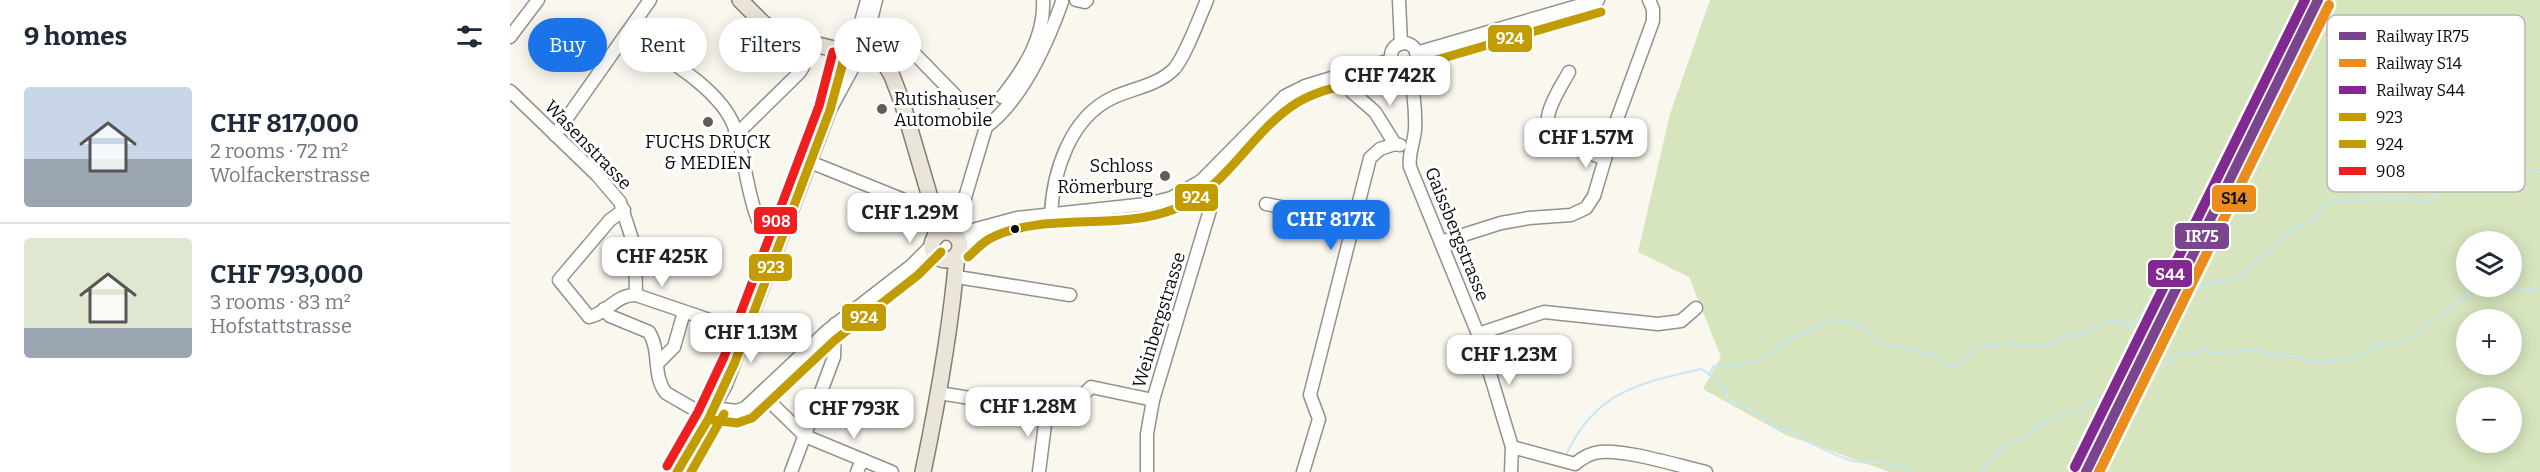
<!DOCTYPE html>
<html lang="en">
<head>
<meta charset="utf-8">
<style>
	body { margin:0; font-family:Bitter,serif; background:#f2f2f3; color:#1f2937; height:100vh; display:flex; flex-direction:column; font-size:22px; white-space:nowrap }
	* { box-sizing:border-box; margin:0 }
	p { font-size:20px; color:#747a83 }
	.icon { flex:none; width:33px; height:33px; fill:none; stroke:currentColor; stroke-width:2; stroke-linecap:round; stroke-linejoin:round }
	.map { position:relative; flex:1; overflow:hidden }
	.details { display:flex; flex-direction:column; background:#fff; width:510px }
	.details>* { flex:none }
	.guide { position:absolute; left:18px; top:18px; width:570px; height:54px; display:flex; gap:12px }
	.tools { position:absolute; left:1946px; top:231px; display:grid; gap:12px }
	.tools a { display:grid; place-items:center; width:66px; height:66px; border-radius:50%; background:#fff; box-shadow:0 3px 15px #0003; font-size:30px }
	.price { position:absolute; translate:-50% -51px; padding:0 14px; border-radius:12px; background:#fff; color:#222; font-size:20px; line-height:39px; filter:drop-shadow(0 2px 3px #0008) }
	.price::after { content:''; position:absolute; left:50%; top:36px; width:18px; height:14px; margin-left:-9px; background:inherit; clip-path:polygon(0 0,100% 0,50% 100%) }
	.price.active { background:#1a73e8; color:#fff }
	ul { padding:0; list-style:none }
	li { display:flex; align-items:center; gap:18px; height:150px; padding:0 24px }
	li+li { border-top:2px solid #e0e1e3 }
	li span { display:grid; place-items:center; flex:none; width:168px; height:120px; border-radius:6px; color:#555 }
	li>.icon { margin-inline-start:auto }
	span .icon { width:72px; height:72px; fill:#fffc; stroke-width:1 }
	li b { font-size:26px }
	h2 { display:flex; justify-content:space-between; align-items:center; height:72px; padding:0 24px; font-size:26px }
	.pill { padding:0 21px; border-radius:27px; background:#fff; box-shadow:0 3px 15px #0003; font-size:21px; line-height:54px }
	.pill.active { background:#1a73e8; color:#fff }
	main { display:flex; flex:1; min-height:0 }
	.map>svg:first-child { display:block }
</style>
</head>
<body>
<main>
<section class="details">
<h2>9 homes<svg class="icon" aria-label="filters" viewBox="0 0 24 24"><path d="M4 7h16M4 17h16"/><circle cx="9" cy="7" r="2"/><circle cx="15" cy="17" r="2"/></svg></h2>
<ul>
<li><span style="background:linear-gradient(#c9d6e8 60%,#9aa5b1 0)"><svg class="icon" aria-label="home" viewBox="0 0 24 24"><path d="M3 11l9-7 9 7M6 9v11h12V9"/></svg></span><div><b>CHF 817,000</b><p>2 rooms · 72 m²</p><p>Wolfackerstrasse</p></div></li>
<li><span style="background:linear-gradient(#dfe7d0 75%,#9aa5b1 0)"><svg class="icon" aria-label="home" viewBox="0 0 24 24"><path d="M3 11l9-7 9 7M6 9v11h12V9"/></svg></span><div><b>CHF 793,000</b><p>3 rooms · 83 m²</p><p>Hofstattstrasse</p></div></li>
</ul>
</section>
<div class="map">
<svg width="2030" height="472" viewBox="0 0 2030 472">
	<rect width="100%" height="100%" fill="#faf7ef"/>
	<g fill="#d6e5be" fill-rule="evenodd">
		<path d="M1200,0H1800L1571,472H1380L1276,435L1193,389L1211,357L1179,277L1128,252L1160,114Z"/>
		<path d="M1814,0H2030V472H1582ZM1956,242H2001V286H1956ZM1956,320H2001V364H1956ZM1956,398H2001V442H1956Z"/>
	</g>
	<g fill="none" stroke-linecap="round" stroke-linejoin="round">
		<g stroke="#c7e8f2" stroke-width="2">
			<path d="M1991,286L1996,290L2007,287L2014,291L2030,287"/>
			<path d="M1666,299L1699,284L1730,277L1785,227L1803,222L1815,202L1894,198L1911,203L1921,199L1945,182L1992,170L2030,172"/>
			<path d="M1497,345C1516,345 1542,351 1556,335L1565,336L1602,320L1621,326L1637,309L1653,303"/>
			<path d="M1638,368C1658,375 1658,356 1671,352C1675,351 1681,354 1685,354L1693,348L1702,353L1747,350L1757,354L1786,356L1804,363L1851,357L1864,346L1895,342L1963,290L1984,286"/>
			<path d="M1199,375L1204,366L1219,367L1250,360L1280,339L1324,319L1352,326L1366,342L1423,355L1442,369L1467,347L1490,345"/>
			<path d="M1057,453C1086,391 1130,383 1191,369L1211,382L1220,401L1232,405L1258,420L1267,429L1276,428C1296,441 1320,454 1343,461C1362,466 1384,458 1401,472"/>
			<path d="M1470,472L1494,446L1519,436L1525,428L1556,412L1572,410L1588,398H1598L1602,394L1620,359"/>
		</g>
		<defs>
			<g id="minor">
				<path d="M566,0L575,2L577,0"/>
				<path d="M889,0L891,44"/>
				<path d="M117,33C151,56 209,87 224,126C235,156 236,190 248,220L251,225L271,235"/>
				<path d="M342,35L351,22L357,0"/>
				<path d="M0,37L28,0"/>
				<path d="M356,40L366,0"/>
				<circle cx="894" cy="56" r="13"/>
				<path d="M906,53L1088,0"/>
				<path d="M373,62L386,45H396L476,127L451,211L448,214L428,215"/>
				<path d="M899,68C903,88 906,110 905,130C904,143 898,154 900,167L968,334L1002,447L1001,472"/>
				<path d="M1059,72C1048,92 1022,127 1050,144L1094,158"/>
				<path d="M327,82L335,55"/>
				<path d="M0,91L87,175L110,202L125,248L126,295L235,332"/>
				<path d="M842,92L865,112L885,144L890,145"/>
				<path d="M492,97C514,69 535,37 533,0"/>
				<path d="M476,127C512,100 537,44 552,2"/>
				<path d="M225,132L233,128L289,73L293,67L295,43"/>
				<path d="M45,135L140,0"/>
				<path d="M300,162L409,206L423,207"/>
				<path d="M756,204L844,221"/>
				<path d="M114,210L100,220L49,280L79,317C97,314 106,294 126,295"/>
				<path d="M541,214C543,172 560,118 602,98C623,88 646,86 663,70C674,60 690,16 697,0"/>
				<path d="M444,235L507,218L637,204L661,198L691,181L775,96L795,86L881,60"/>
				<path d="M931,242L991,223L1019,218L1061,215L1076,208L1084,196L1106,122L1143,21V9L1139,0"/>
				<path d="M450,248L470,230"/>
				<path d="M405,265L427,256"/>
				<path d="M447,277L560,295"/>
				<path d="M94,309L100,316L139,332C151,351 142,376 156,393L199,418"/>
				<path d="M968,334L1034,312L1148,324L1171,321L1186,308"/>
				<path d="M148,363L164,347L174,312"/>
				<path d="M251,393L295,436L382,472"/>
				<path d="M429,393L522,408H553L566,402L581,387L643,400"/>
				<path d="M204,408L226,411L235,408L317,331L401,266L423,244"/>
				<path d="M1002,447L1065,464C1072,458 1080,453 1090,452C1115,449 1169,466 1196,472"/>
				<path d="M167,472L216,385L320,110L347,60"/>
				<path d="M281,472L324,357L325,324"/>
				<path d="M347,472L352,460"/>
				<path d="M529,472L537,408"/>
				<path d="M637,472V434L643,400L700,210L698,197L691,181"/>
				<path d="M793,472L809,419L800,395L860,158L870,149L885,144"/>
			</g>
			<g id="major">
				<path d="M230,0L252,22L270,36L333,51"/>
				<circle cx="346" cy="47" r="13"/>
				<path d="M358,44L370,55L382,76L392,102L424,211L426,237"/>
				<circle cx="436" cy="246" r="14"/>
				<path d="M413,472C428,400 441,328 447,255"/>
			</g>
		</defs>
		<use href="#minor" stroke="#93918e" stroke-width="15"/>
		<use href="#major" stroke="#807f7b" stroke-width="18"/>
		<use href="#minor" stroke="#fefefd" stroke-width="12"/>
		<use href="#major" stroke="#ebe5d8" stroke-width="15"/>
		<defs>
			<path id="bus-1" d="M167,472L199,418L225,362L320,110L335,55"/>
			<g id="bus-2">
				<path d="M909,65L1091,12"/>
				<path d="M458,257C466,250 473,241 483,237C536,212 606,231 662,210C715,191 737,137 782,106C811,86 852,83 885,71"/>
				<path d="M202,420L227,423L242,418L325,340L408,275L431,252"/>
				<path d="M181,472L214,414"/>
			</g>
			<path id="bus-3" d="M157,466L188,412L214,357L309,106L323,52"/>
		</defs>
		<use href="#bus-1" stroke="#fff" stroke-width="14"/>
		<use href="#bus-2" stroke="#fff" stroke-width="14"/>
		<use href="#bus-3" stroke="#fff" stroke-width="14"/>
		<use href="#bus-1" stroke="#c29c03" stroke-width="9"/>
		<use href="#bus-2" stroke="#c29c03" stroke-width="9"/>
		<use href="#bus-3" stroke="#ef1f20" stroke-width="9"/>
		<defs>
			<path id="rail-1" d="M1576,472L1808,0"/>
			<path id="rail-2" d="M1589,472L1819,5"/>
			<path id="rail-3" d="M1565,467L1795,0"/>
		</defs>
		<use href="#rail-1" stroke="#fff" stroke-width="15"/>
		<use href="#rail-2" stroke="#fff" stroke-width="15"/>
		<use href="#rail-3" stroke="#fff" stroke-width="15"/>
		<use href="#rail-1" stroke="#7a448f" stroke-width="10"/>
		<use href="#rail-2" stroke="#eb8d1c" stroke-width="10"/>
		<use href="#rail-3" stroke="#812990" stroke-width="10"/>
	</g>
	<g fill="#5f5e5b" stroke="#fff" stroke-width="2">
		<circle cx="372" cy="109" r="6"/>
		<circle cx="198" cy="122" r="6"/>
		<circle cx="655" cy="176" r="6"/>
	</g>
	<circle fill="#0b0b0b" stroke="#fff" stroke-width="2" cx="505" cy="229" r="5"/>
	<g text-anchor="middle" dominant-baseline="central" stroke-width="6" stroke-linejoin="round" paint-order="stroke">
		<g font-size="18" fill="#0b0b0b" stroke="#fff" text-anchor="start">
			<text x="384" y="99">Rutishauser<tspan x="384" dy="21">Automobile</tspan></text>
			<text x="198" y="142" text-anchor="middle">FUCHS DRUCK<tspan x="198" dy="21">&amp; MEDIEN</tspan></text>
			<text x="643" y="166" text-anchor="end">Schloss<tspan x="643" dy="21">Römerburg</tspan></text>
		</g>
		<g font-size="18" fill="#0b0b0b" stroke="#fff">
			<text transform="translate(78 145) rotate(46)">Wasenstrasse</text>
			<text transform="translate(947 234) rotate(68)">Gaissbergstrasse</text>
			<text transform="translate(649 320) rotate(-73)">Weinbergstrasse</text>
		</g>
	</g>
	<rect x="1817" y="15" width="198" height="177" rx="9" fill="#fff" stroke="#b6b6b6" stroke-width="1.5"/>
	<rect x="1829" y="32" width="27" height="8" fill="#7a448f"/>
	<rect x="1829" y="59" width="27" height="8" fill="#eb8d1c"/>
	<rect x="1829" y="86" width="27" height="8" fill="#812990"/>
	<rect x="1829" y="113" width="27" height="8" fill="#c29c03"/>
	<rect x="1829" y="140" width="27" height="8" fill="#c29c03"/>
	<rect x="1829" y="167" width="27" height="8" fill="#ef1f20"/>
	<g font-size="16" fill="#0b0b0b">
		<text x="1866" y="42">Railway IR75</text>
		<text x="1866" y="69">Railway S14</text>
		<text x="1866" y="96">Railway S44</text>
		<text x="1866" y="123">923</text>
		<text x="1866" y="150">924</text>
		<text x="1866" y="177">908</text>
	</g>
	<g stroke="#fff" stroke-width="2">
		<rect x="977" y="24" width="46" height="29" rx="6" fill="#c29c03"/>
		<rect x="664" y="183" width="45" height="29" rx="6" fill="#c29c03"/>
		<rect x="1701" y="184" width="46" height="29" rx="6" fill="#eb8d1c"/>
		<rect x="243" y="206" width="45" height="29" rx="6" fill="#ef1f20"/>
		<rect x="1664" y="222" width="56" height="28" rx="6" fill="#7a448f"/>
		<rect x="238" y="253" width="45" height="29" rx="6" fill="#c29c03"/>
		<rect x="1637" y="259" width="46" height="29" rx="6" fill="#812990"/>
		<rect x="331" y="303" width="46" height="29" rx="6" fill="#c29c03"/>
	</g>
	<g font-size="16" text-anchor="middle" font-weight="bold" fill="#fff">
		<text x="1000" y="44">924</text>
		<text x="686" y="203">924</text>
		<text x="266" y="227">908</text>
		<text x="1692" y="242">IR75</text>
		<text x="261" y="273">923</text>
		<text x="1660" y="280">S44</text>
		<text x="354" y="323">924</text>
	</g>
	<g font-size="16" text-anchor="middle" font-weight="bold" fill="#111">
		<text x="1724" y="204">S14</text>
	</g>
</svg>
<div class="tools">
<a><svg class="icon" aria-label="layers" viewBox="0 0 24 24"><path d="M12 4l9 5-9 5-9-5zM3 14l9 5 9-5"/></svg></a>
<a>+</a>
<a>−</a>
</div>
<b class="price" style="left:880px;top:107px">CHF 742K</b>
<b class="price" style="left:1076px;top:169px">CHF 1.57M</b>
<b class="price" style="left:400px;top:244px">CHF 1.29M</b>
<b class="price active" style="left:821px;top:251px">CHF 817K</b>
<b class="price" style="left:152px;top:288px">CHF 425K</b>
<b class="price" style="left:241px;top:364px">CHF 1.13M</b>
<b class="price" style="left:999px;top:386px">CHF 1.23M</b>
<b class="price" style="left:518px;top:438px">CHF 1.28M</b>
<b class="price" style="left:344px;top:440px">CHF 793K</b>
<div class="guide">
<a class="pill active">Buy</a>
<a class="pill">Rent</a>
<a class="pill">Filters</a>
<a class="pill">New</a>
</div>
</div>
</main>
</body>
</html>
